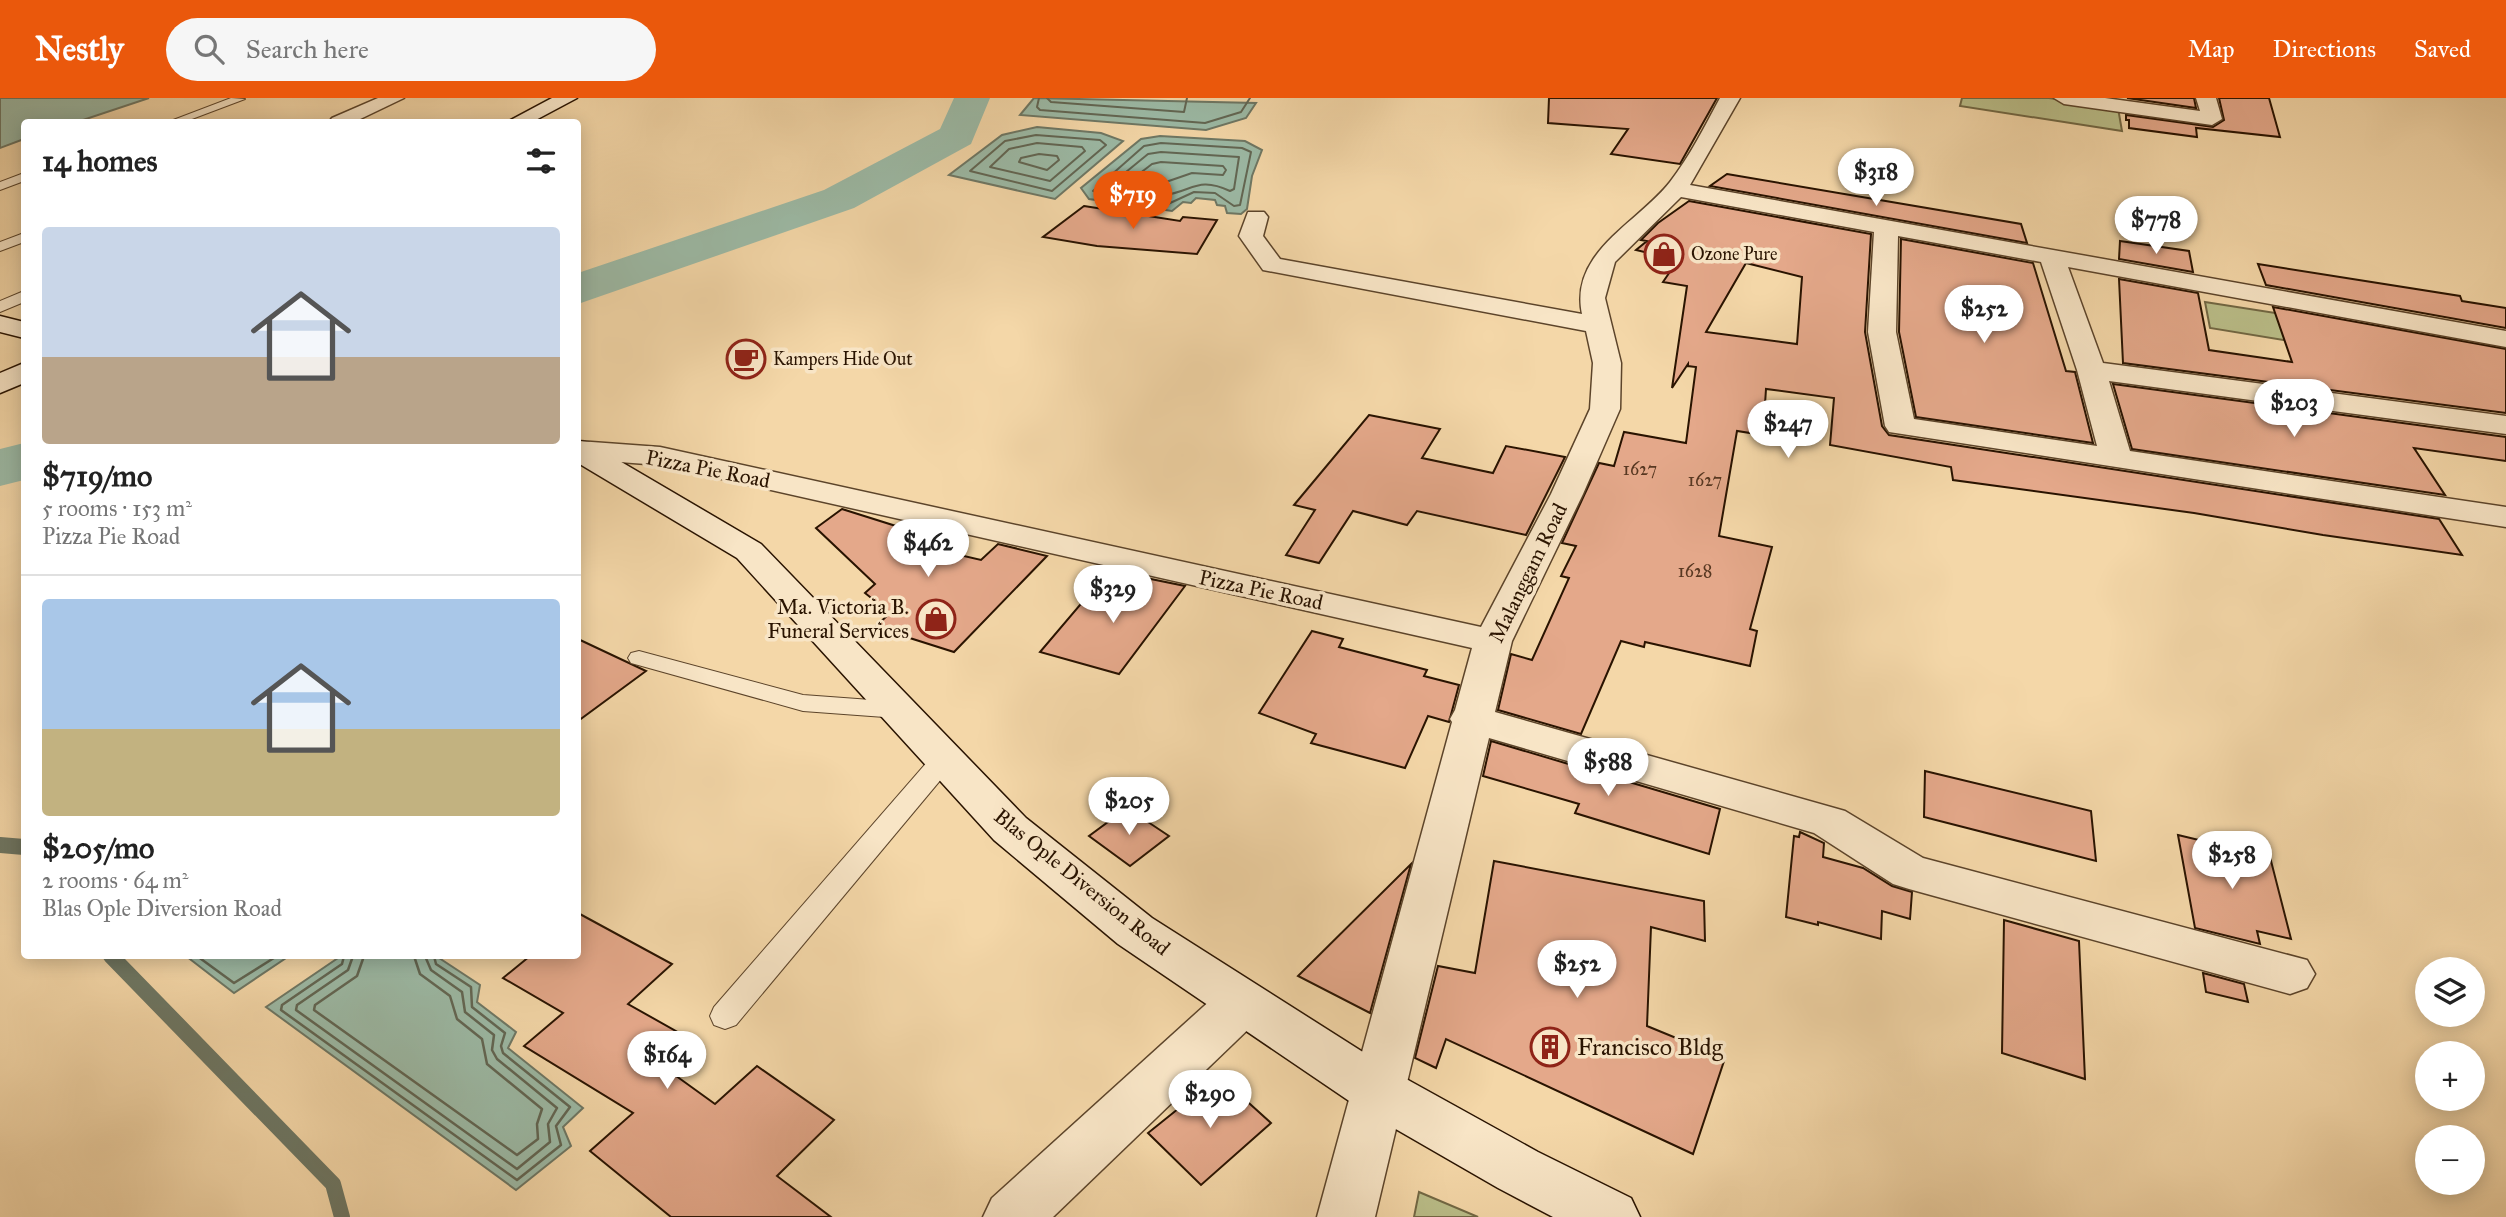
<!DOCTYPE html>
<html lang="en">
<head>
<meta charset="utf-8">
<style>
	body { margin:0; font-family:"IM FELL Great Primer",serif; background:#f6f6f6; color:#222; height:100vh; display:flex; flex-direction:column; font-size:26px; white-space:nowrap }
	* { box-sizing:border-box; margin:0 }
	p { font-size:23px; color:#767676 }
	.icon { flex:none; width:38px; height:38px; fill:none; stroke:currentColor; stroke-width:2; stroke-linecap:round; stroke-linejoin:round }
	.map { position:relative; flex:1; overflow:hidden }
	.sheet { position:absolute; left:21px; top:21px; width:560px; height:840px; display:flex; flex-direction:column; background:#fff; border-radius:7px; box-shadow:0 4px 18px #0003 }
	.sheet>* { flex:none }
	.buttons { position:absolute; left:2415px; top:859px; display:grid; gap:14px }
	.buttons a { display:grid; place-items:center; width:70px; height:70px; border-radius:50%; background:#fff; box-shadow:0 4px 18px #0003; font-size:35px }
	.price { position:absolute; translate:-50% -60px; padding:0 16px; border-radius:24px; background:#fff; color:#222; font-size:23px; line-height:46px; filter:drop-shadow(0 2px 4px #0008) }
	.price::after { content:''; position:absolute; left:50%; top:42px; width:21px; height:16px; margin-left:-10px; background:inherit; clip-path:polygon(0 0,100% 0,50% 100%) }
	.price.on { background:#ea580c; color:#fff }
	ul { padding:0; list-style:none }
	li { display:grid; align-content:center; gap:14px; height:371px; padding:0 21px }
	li+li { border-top:2px solid #e0e0e0 }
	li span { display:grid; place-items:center; height:217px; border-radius:7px; color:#555 }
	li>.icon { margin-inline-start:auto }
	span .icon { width:126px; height:126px; fill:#fffc; stroke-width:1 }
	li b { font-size:30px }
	h2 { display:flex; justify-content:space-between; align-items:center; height:84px; padding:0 21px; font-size:30px }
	header { display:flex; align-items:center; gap:42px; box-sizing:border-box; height:98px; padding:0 35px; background:#ea580c; color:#fff }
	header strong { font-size:33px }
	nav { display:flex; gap:38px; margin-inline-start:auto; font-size:24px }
	.search { width:490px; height:63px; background:#f6f6f6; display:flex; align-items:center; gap:18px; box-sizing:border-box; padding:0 24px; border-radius:38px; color:#767676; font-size:26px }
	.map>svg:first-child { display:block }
</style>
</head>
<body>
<header>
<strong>Nestly</strong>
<div class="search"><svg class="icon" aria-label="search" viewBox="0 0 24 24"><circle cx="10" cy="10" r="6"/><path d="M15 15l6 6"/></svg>Search here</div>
<nav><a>Map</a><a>Directions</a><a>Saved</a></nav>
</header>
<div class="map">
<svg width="2506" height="1119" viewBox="0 0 2506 1119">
	<rect width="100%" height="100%" fill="#f4d7a8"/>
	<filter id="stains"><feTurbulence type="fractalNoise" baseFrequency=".00286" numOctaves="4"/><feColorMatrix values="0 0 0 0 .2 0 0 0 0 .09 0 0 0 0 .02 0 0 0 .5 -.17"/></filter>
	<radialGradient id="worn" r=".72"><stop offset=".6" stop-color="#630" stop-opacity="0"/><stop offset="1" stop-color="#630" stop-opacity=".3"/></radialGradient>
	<g fill="#babe89" stroke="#726844" stroke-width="2">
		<path d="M1962,0H2049L2118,10L2122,33L1960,8Z"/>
		<path d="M2205,204L2339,225L2350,253L2210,230Z"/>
		<path d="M1419,1094L1478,1119H1414Z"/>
	</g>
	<g fill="#9cbaa6" stroke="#6e7764" stroke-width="2">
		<path d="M0,0H149L77,24H24V41L0,50Z"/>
		<path d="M1034,0L1256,5L1246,20L1206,32L1020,17Z"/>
		<path d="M1037,29L1101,35L1123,43L1055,101L949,77L1002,37Z"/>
		<path d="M1160,38L1245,43L1262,52L1252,78L1247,111L1241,116L1227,115L1225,108L1217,107L1215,102L1196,100L1191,105L1183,104L1172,113L1089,101L1081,90L1141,41Z"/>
		<path d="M186,858H289L234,895Z"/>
		<path d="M341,858H436L480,887L477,904L516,934L508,950L583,1010L563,1029L571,1048L516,1092L266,909Z"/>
	</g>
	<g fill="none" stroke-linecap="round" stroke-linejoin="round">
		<g stroke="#626653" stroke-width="2">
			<path d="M1039,0L1037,9L1040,12L1205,25L1241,14L1250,0"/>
			<path d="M1047,0L1051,4L1184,14L1187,0"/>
			<path d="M1036,37L1100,42L1106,47L1052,93L970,73L1005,43Z"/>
			<path d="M1037,45L1082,49L1085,53L1050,83L990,69L1009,51Z"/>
			<path d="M1161,45L1242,50L1251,54L1240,107L1234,108L1215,95L1194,94L1168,106L1093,93L1144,48Z"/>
			<path d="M1161,54L1239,59L1234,91L1230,93C1198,78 1193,93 1165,97C1149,98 1129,92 1114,88L1115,83L1148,56Z"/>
			<path d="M1039,56L1057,58L1059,62L1047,72L1019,64L1021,60Z"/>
			<path d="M1161,64L1223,68L1226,72L1223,77L1192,75L1163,85L1139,81V76L1152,66Z"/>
		</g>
		<g stroke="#626653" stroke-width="2.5">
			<path d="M197,858L234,885L277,858"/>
			<path d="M344,858L342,866L282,907L281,912L517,1082L561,1047L556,1028L570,1009L503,955L501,948L505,935L472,909L471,889L436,866L434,858"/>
			<path d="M353,858L348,872L297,907L296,912L517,1071L550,1044L548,1026L557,1010L497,961L492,952L494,937L465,914L462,894L431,872L425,858"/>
			<path d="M364,858L357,878L315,907L314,912L517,1057L538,1041L537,1026L542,1011L487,966L482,941L457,921L450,898L420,876L414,858"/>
		</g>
		<g stroke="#6e7764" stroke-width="16">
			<path d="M0,747L24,749"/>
			<path d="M111,858L333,1086L342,1119"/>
		</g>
		<g fill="#9cbaa6" fill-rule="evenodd">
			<path d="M954,0H990L971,46L854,110L578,206V175L824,92L940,31Z"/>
			<path d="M24,345V382L0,388V351Z"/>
		</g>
	</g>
	<g fill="#e4a88a" stroke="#291300" stroke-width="2" fill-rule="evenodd">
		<path d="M1549,0H1717L1680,66L1611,56L1628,31L1548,25Z"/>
		<path d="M2127,0H2194L2196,10Z"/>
		<path d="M2219,0H2269L2280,39L2196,30L2197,39L2129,30V22H2126V17L2213,29L2224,22Z"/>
		<path d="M1727,76L2021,126L2027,145L1710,88Z"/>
		<path d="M1689,103L1871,136L1865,234L1882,328L1889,337L2439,421L2462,457L2323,437L2194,415L1953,382L1951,369L1830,347L1834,300L1766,291L1763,337L1737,333L1719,438L1772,449L1750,531L1757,533L1750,568L1645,544L1644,549L1621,543L1581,636L1498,612L1511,556L1532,562L1569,480L1561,478L1576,448L1562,445L1599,365L1614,368L1624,334L1686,345L1696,269L1688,268V266L1672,290L1687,188L1663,184L1678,162L1636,152L1647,143L1641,142L1658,125ZM1746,165L1802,179L1797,246L1706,234Z"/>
		<path d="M1084,108L1180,123L1183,119L1217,122L1197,156L1097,148L1043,139Z"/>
		<path d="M1901,141L2033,165L2066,273L2075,274L2093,345L1916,319L1899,234Z"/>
		<path d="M2120,143L2189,153L2193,174L2119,161Z"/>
		<path d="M2258,166L2460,198L2462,203L2506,210V230L2266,187Z"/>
		<path d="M2119,181L2198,195L2209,252L2292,264L2273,209L2506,251V315L2123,265Z"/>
		<path d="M2113,286L2506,339V363L2414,350L2445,397L2132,351Z"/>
		<path d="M1369,317L1440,331L1422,360L1493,375L1506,348L1565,359L1526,437L1417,413L1407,427L1353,413L1319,465L1286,457L1315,412L1294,407Z"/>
		<path d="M842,411L899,429L925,449L981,462L998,446L1047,458L954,554L875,529L890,515L865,495L875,486L816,430Z"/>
		<path d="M1141,479L1185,488L1119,576L1040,554L1096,488L1129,496Z"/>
		<path d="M1312,533L1343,541L1339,549L1427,572L1424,578L1459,587L1449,624L1428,618L1405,670L1311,645L1316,636L1259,615Z"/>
		<path d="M578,541L646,573L578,623Z"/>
		<path d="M1491,643L1720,711L1709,756L1575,715L1579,706L1483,678Z"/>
		<path d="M1925,673L2091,713L2096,763L1924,719Z"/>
		<path d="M1127,710L1169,738L1130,768L1089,738Z"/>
		<path d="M1800,734L1824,745L1823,759L1863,770L1892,788L1912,794L1910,821L1882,813L1881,841L1818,824V827L1786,819L1794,738L1799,739Z"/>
		<path d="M2178,737L2270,759L2291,841L2257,833L2260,846L2195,830Z"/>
		<path d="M1494,763L1704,803L1705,843L1651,829L1647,928L1725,960L1693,1056L1446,941L1436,970L1415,960L1438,868L1475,875Z"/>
		<path d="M1411,766L1370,915L1298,878Z"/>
		<path d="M578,815L672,866L628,906L681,936L654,962L715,1006L757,968L834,1022L777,1078L831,1119H671L590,1053L633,1015L524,948L563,915L503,880L530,858H578Z"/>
		<path d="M2004,822L2079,843L2085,981L2002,955Z"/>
		<path d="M2203,875L2244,886L2248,904L2206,894Z"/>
		<path d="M1219,978L1271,1025L1201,1087L1148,1035Z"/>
	</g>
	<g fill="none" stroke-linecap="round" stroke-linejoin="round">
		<defs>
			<g id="lane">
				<path d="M231,0L245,1L184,24H168Z"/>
				<path d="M24,75V83L0,92V84Z"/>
				<path d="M24,135V144L0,153V144Z"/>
				<path d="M24,193V204L0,214V203Z"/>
				<path d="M639,553L803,597L898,604L906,606L910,612L906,618L898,620L803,613L631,565L628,560L631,555Z"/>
				<path d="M944,652L953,655L956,661L953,667L736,927L725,931L714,927L710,918L714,909L935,655Z"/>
			</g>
			<g id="street">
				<path d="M378,0H404L354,24H329L332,20Z"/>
				<path d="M1720,0H1740L1690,87L2506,233V249L2068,169L2103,265L2506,318V336L2109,283L2130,353L2506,409V429L1889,334L1885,328L1868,234L1874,134L1681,99L1615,164L1605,200L1621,265L1620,311L1583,396L1512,543L1495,614L1845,713L1923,760L2307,862L2315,876L2307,890L2290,896L1909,791L1893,786L1814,735L1489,640L1375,1119H1317L1452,624L1450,621L1455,612L1472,550L660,367L578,361V343L660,349L1481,529L1551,396L1590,311L1593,265L1586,233L1263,172L1239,138L1248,114H1264L1268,119L1263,138L1280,161L1582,216C1569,154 1638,125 1670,84C1690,58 1705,28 1720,0ZM1898,138L2041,164L2077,272L2097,348L1914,321L1896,234Z"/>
				<path d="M2054,0H2105L2200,13L2196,0H2216L2222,21L2212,27L2064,6Z"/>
				<path d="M1242,884L1260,890L1267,905L1260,920L1053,1119H983L992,1100L1224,890Z"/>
			</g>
			<g id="secondary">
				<path d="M552,0H577L532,24H507Z"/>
				<path d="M0,218L24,224V240L0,234Z"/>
				<path d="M24,265V285L0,295V275Z"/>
				<path d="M578,343L589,345L761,446L1026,720L1152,820L1399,977L1538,1054L1631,1100L1640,1119H1553L1498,1090L1361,1011L1118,846L994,742L737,460L578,365Z"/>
			</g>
		</defs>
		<use href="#lane" stroke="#5c442a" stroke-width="2"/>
		<use href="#street" stroke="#5c442a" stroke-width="3"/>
		<use href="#secondary" stroke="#291300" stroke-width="3"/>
		<use href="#lane" fill="#f8e5c6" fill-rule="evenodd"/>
		<use href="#street" fill="#f8e5c6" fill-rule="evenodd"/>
		<use href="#secondary" fill="#f8e5c6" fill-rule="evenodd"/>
	</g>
	<defs>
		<symbol id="shop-ring" viewBox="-11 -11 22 22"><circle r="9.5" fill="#f8e5c6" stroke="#8f2418" stroke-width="1.5"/><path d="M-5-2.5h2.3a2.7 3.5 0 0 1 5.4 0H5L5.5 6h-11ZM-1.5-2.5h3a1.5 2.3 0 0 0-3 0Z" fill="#8f2418"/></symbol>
		<symbol id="cafe-ring" viewBox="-11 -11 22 22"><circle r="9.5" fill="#f8e5c6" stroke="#8f2418" stroke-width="1.5"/><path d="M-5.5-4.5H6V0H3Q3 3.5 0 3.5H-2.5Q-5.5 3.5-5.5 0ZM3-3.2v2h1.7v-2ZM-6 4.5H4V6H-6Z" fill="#8f2418"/></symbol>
		<symbol id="building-ring" viewBox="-11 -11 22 22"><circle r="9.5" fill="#f8e5c6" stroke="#8f2418" stroke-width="1.5"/><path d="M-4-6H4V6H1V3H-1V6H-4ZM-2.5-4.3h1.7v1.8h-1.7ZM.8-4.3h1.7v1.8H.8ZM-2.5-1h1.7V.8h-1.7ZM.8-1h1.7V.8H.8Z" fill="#8f2418"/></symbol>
	</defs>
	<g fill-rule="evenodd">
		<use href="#shop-ring" x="1642" y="134" width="44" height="44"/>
		<use href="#cafe-ring" x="724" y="239" width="44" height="44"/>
		<use href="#shop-ring" x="914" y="499" width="44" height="44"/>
		<use href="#building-ring" x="1528" y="927" width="44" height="44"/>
	</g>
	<g text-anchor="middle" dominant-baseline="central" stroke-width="7" stroke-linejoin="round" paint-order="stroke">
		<g font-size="18" fill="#291300" stroke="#f8e5c6" text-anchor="start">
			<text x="1691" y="156">Ozone Pure</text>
			<text x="773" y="261">Kampers Hide Out</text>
		</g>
		<g font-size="18" fill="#583822">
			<text x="1640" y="371">1627</text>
			<text x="1705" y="382">1627</text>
			<text x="1695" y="473">1628</text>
		</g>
		<g font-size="21" fill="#291300" stroke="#f8e5c6">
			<text transform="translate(708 371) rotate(11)">Pizza Pie Road</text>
			<text transform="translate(1528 475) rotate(-64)">Malanggam Road</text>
			<text transform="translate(1261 492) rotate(12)">Pizza Pie Road</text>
			<text transform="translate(1082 784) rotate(39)">Blas Ople Diversion Road</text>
		</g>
		<g font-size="21" fill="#291300" stroke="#f8e5c6" text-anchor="end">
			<text x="909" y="509">Ma. Victoria B.<tspan x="909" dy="24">Funeral Services</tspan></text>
		</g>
		<g font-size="24" fill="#291300" stroke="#f8e5c6" text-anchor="start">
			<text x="1577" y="949">Francisco Bldg</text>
		</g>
	</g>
	<rect width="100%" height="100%" filter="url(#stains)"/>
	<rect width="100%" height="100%" fill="url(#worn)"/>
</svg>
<div class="buttons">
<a><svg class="icon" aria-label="layers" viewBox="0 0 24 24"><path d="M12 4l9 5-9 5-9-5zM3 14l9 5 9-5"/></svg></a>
<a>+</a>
<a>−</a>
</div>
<b class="price" style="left:1876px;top:110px">$318</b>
<b class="price on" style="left:1133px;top:133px">$719</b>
<b class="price" style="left:2156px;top:158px">$778</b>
<b class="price" style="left:1984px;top:247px">$252</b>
<b class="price" style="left:2294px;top:341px">$203</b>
<b class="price" style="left:1788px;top:362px">$247</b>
<b class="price" style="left:928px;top:481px">$462</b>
<b class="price" style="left:1113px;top:527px">$329</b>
<b class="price" style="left:1608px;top:700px">$588</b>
<b class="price" style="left:1129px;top:739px">$205</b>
<b class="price" style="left:2232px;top:793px">$258</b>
<b class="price" style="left:1577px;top:902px">$252</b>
<b class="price" style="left:667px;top:993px">$164</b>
<b class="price" style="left:1210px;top:1032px">$290</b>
<section class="sheet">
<h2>14 homes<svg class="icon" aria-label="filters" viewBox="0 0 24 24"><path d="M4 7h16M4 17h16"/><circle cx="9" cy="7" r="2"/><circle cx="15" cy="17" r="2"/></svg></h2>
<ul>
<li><span style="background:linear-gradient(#c9d6e8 60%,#b9a48a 0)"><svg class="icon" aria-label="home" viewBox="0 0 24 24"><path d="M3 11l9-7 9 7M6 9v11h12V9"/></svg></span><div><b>$719/mo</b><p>5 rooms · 153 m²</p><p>Pizza Pie Road</p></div></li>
<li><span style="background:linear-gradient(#a9c7e8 60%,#c2b280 0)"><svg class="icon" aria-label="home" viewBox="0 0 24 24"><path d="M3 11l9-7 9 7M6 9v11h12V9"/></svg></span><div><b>$205/mo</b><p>2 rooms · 64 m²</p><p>Blas Ople Diversion Road</p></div></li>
</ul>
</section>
</div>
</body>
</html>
